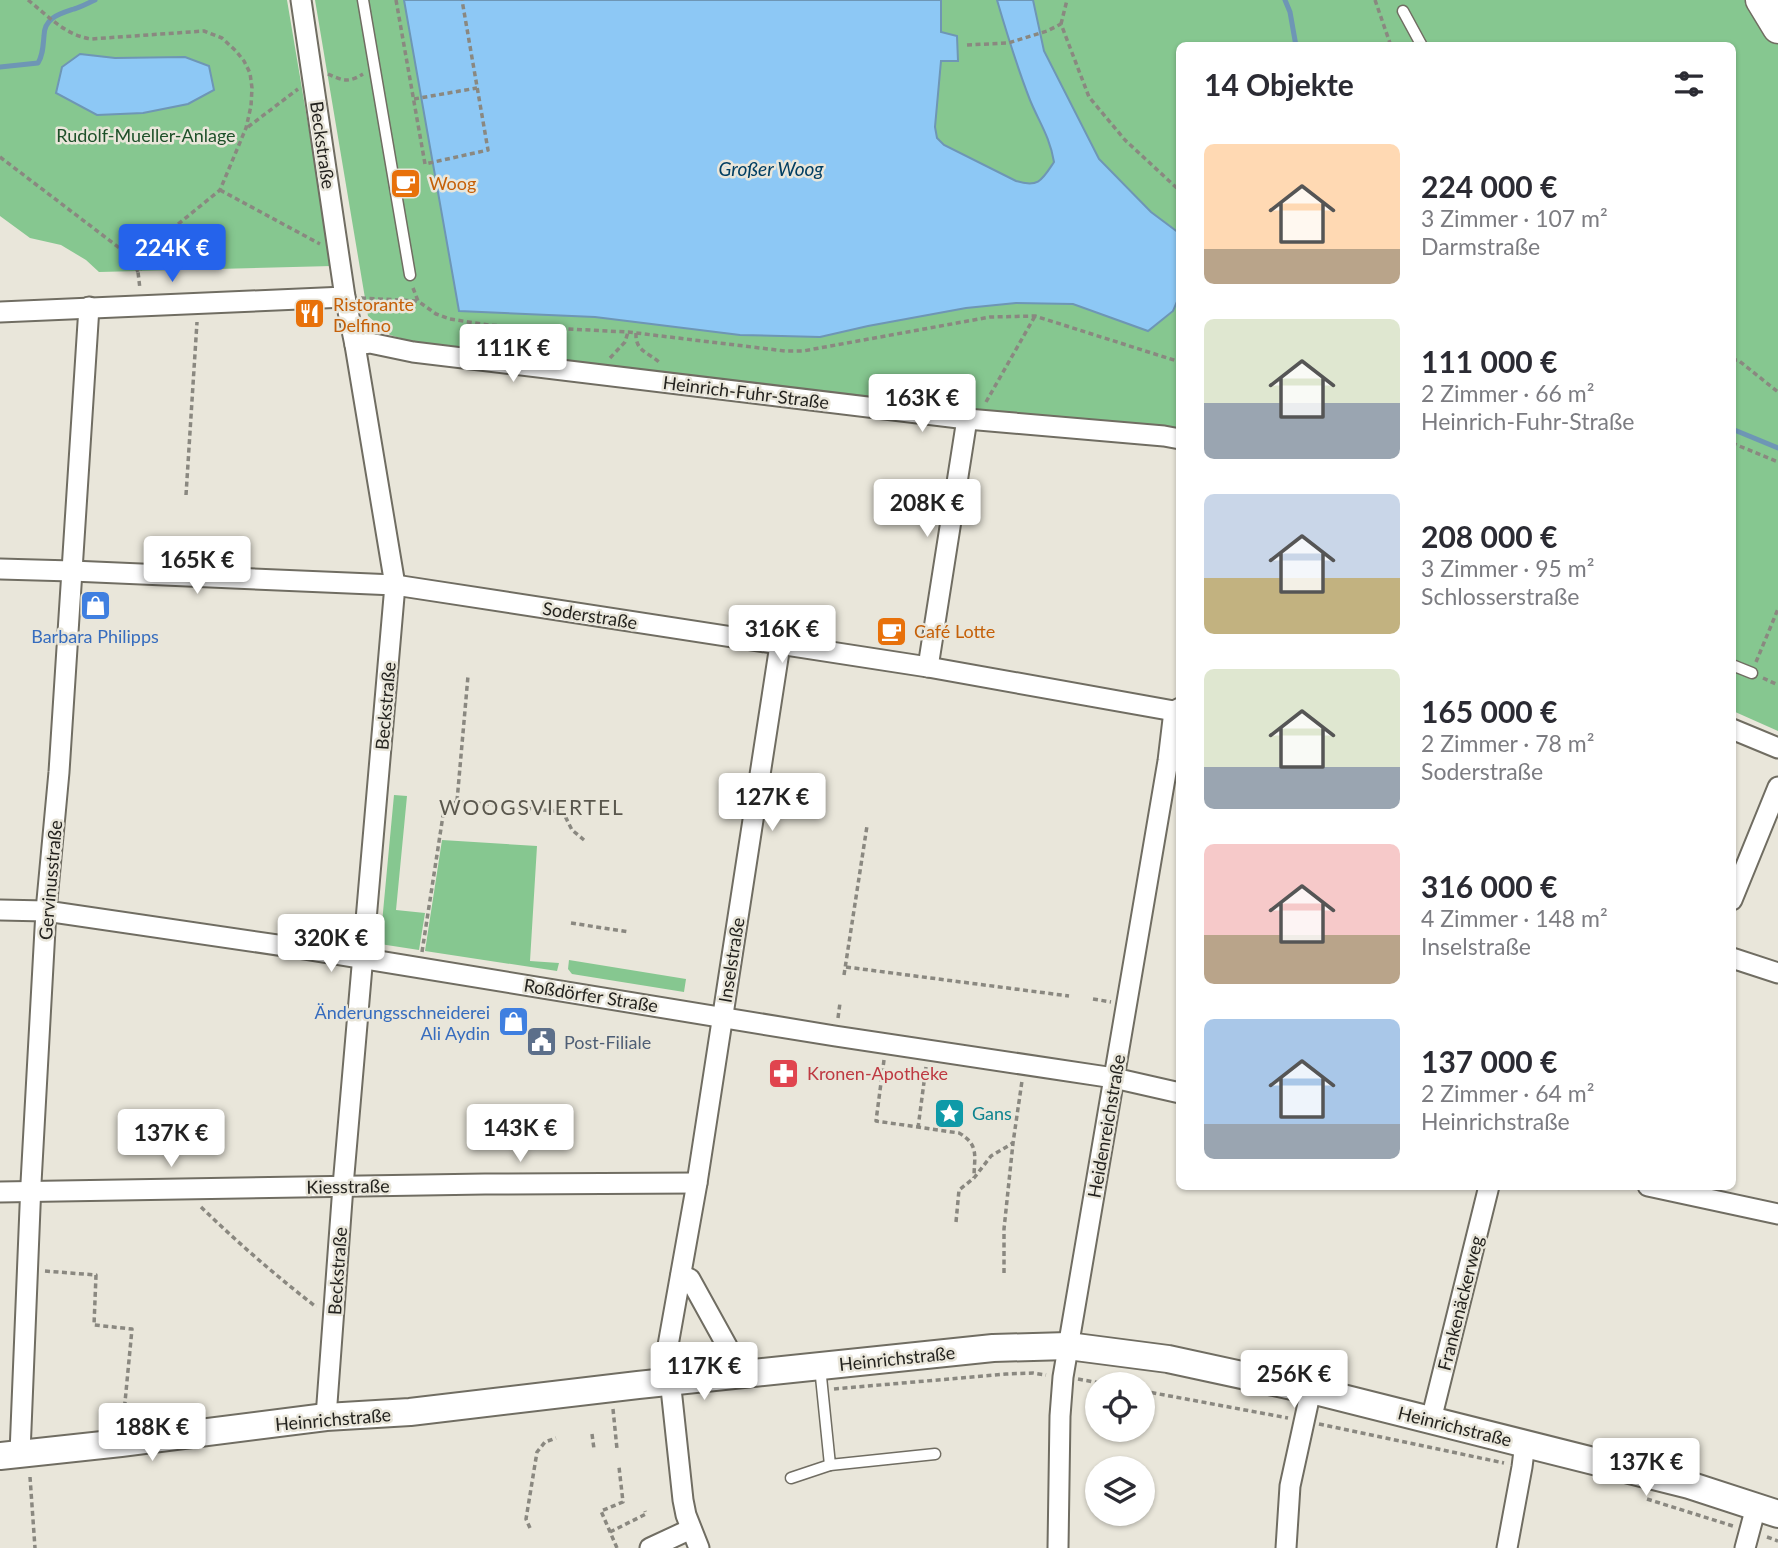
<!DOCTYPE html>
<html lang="de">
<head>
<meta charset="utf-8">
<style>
	body { margin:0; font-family:Lato,sans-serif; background:#f7f7f7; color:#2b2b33; height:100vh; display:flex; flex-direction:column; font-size:26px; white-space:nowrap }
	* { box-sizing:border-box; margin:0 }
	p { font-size:23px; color:#7c7c81 }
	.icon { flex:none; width:38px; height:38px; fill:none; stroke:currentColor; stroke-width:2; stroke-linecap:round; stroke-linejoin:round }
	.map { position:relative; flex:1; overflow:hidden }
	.details { position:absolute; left:1176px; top:42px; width:560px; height:1148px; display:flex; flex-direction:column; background:#fff; border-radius:10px; box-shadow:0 2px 5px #0004 }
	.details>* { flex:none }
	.buttons { position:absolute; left:1085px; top:1372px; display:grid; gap:14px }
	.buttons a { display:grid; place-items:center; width:70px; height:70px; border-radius:50%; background:#fff; box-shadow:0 2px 5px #0004; font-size:35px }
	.price { position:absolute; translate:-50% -60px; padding:0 16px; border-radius:7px; background:#fff; color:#222; font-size:23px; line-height:46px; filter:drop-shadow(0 2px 4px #0008) }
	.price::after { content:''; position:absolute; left:50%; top:42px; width:21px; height:16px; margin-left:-10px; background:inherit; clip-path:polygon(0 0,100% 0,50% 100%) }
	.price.active { background:#2563eb; color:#fff }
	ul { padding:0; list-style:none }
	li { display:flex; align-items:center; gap:21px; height:175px; padding:0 28px }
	li span { display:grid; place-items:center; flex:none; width:196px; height:140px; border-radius:10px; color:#555 }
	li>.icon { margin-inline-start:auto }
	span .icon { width:84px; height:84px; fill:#fffc; stroke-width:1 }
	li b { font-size:30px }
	h2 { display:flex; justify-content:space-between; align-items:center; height:84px; padding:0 28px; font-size:30px }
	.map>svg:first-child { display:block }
</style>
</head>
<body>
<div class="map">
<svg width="1778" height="1548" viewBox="0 0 1778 1548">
	<rect width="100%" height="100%" fill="#e9e6da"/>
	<g fill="#86c790">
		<path d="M0,0H287L332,266L99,272L86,260L61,245L30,238L0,216Z"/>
		<path d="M315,0H1778V731L1733,711L1732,46H1180L1179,434L960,415L438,349L390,335L368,316Z"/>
		<path d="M394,795L407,796L396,910L425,913L419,950L380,944Z"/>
		<path d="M442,840L537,846L530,961L559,963L557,971L425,951Z"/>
		<path d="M569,960L686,979L684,992L572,974L568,969Z"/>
	</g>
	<g fill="#8dc8f5" stroke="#6e96b5" stroke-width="2">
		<path d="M404,0H941V32L957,36L958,61H941L935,127L937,138L944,145L1016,181C1039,188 1042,180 1054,162C1050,137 1039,122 1030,100C1017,67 1007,34 997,0H1033L1044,51L1099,159L1151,212L1179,233V297L1173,311L1148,331L1073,304L1016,303L966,308L868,326L820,337L740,335L595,317L459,311Z"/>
		<path d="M80,54L115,58L185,57L209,66L214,90L188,104L143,113L97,115L56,93L62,67Z"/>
	</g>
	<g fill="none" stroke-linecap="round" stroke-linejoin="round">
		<g stroke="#6e96b5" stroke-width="5">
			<path d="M1285,0L1290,12L1296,46"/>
			<path d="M0,67L38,63C43,55 43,46 44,36C44,18 59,14 74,9C81,7 88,3 95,0"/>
			<path d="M1732,429L1778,448"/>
		</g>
		<defs>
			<g id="lane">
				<path d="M363,0L410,275"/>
				<path d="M1403,11L1422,46"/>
				<path d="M1732,665L1752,673"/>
				<path d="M820,1367L830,1465L935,1454"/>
				<path d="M791,1478L830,1465"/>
			</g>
			<g id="street">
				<path d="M301,0L345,297L355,345L395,585L343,1186L326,1417"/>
				<path d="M0,312L345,297"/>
				<path d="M355,345L370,343L413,352L967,419L1164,436L1180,439"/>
				<path d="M0,569L72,571L395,585L928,667L1174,711"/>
				<path d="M928,667L967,419"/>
				<path d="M1732,729L1778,748"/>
				<path d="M1732,900L1778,787"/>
				<path d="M0,910L46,911L305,949L835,1036L1114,1078L1180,1093"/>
				<path d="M1732,958L1778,973"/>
				<path d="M1648,1186L1778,1214"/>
				<path d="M0,1192L485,1184L697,1183"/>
				<path d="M681,1275L690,1279L727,1346L731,1358"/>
				<path d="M1431,1420L1489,1186"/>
				<path d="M20,1453L31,1183L46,911L59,772L89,307"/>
				<path d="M650,1548L691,1529"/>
				<path d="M699,1548L686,1515L683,1500L667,1351L697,1183L780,645"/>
				<path d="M1058,1548L1060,1416L1063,1377L1168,761L1174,711L1180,708"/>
				<path d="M1286,1548L1290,1486L1311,1390"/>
				<path d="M1507,1548L1522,1467L1525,1443"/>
				<path d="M1745,1548L1756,1507"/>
			</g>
			<path id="secondary" d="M0,1456L121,1443L326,1417L410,1412L638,1385L993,1348L1068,1346L1168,1359L1311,1390L1689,1485L1778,1514"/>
			<path id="primary" d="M1761,0L1778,28"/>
		</defs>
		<use href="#lane" stroke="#706d62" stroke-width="13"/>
		<use href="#street" stroke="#706d62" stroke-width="23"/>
		<use href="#secondary" stroke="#706d62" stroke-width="30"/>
		<use href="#primary" stroke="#706d62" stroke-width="33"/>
		<g stroke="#8a8880" stroke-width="3.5" stroke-dasharray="5 3.5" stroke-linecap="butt">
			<path d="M28,0C48,16 65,35 91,39L204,31L222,38L236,51L244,61L250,73L252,88L251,106L246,128L220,190L177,225L138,272L140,289"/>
			<path d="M396,0L425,164L488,150L462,0"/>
			<path d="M1375,0L1391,46"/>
			<path d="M1061,24L1067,0"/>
			<path d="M967,45L1008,43L1047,31L1061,24L1089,97L1125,140L1180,191"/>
			<path d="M328,74C344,81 348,83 363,74"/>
			<path d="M414,99L477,88"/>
			<path d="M248,127L298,89"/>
			<path d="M0,157L130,256L138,272"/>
			<path d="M220,190L320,244"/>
			<path d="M413,288L418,301L436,314L450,319L488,325L628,332L785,351H803L990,317L1035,316L1180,362"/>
			<path d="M361,298L418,301"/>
			<path d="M636,333C635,352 649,352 661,364"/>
			<path d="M610,358L625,342L628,332"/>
			<path d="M1732,360H1738L1778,392"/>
			<path d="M986,402L1035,316"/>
			<path d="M1732,443L1778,462"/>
			<path d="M186,495L197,322"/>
			<path d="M1756,662L1778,609"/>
			<path d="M1763,678L1778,685"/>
			<path d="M457,801L468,676"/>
			<path d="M571,923L629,932"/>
			<path d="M422,952L444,809L457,801L563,812L572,830L584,840"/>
			<path d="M846,967L1069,996"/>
			<path d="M844,975L867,826"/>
			<path d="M1093,999L1111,1002"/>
			<path d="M838,1018L840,1003"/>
			<path d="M884,1060L876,1121L959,1133C980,1145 974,1157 974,1178"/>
			<path d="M918,1128L926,1067"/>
			<path d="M201,1207C237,1242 275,1275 315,1306H317"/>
			<path d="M956,1222L959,1190L974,1178L991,1156L1013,1143"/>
			<path d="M45,1271L96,1275L94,1325L132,1329L123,1423"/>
			<path d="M1004,1273V1229L1013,1143L1022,1081"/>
			<path d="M1078,1379L1105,1384"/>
			<path d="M834,1389L1006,1374L1033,1373L1046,1375"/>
			<path d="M1143,1391L1288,1418"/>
			<path d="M613,1409L617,1449"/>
			<path d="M1319,1424L1504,1463"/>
			<path d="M592,1434L594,1449"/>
			<path d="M30,1477L35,1548"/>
			<path d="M1647,1499L1733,1526"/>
			<path d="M530,1528L526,1519L537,1452L545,1442L556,1438"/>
			<path d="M610,1532L646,1514L645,1511"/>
			<path d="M1767,1537L1778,1541"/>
			<path d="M617,1548L601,1511L623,1502L619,1467"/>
		</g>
		<use href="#lane" stroke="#fff" stroke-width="10"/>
		<use href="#street" stroke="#fff" stroke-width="19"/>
		<use href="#secondary" stroke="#fff" stroke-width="26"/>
		<use href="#primary" stroke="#fff" stroke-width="30"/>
	</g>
	<defs>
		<symbol id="cafe-square" viewBox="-11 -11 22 22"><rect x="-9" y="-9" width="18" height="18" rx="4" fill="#e8710a" stroke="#e9e6da"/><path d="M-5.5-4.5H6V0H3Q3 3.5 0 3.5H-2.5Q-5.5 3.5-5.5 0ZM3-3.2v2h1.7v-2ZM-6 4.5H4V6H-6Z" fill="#fff"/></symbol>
		<symbol id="restaurant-square" viewBox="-11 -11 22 22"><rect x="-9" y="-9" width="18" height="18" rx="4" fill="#e8710a" stroke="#e9e6da"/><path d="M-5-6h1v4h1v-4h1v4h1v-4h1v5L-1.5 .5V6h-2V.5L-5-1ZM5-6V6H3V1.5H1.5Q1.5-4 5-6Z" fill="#fff"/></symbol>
		<symbol id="shop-square" viewBox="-11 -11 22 22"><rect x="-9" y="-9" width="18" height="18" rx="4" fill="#3f7fe0" stroke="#e9e6da"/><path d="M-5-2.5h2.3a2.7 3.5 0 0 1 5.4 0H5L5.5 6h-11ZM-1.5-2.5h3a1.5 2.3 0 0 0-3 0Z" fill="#fff"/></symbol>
		<symbol id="civic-square" viewBox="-11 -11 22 22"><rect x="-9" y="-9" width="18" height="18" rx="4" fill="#5c6f8a" stroke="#e9e6da"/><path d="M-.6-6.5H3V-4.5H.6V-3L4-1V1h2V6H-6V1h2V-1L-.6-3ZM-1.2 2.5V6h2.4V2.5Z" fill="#fff"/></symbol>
		<symbol id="pharmacy-square" viewBox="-11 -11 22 22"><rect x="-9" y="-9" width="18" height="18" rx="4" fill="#e0444e" stroke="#e9e6da"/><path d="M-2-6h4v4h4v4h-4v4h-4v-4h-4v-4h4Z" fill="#fff"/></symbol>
		<symbol id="sight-square" viewBox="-11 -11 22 22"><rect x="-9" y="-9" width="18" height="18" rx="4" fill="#0f9aa8" stroke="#e9e6da"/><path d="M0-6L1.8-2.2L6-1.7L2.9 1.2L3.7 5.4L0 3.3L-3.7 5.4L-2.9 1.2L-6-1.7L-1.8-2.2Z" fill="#fff"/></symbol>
	</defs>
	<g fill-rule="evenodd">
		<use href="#cafe-square" x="388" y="166" width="35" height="35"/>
		<use href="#restaurant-square" x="292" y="296" width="35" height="35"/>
		<use href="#shop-square" x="78" y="588" width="35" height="35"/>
		<use href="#cafe-square" x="874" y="614" width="35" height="35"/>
		<use href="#shop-square" x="496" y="1004" width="35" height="35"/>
		<use href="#civic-square" x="524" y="1024" width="35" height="35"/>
		<use href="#pharmacy-square" x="766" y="1056" width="35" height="35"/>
		<use href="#sight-square" x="932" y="1096" width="35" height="35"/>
	</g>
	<g text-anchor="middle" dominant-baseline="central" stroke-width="5" stroke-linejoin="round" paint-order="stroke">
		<g font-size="18" fill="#1e5029" stroke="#e9e6da">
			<text x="146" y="135">Rudolf-Mueller-Anlage</text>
		</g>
		<g font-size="18" fill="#24231f" stroke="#e9e6da">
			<text transform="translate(323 145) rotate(82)">Beckstraße</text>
			<text transform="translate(746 392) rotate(7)">Heinrich-Fuhr-Straße</text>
			<text transform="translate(590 615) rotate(9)">Soderstraße</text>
			<text transform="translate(385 706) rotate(-85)">Beckstraße</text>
			<text transform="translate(50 880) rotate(-85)">Gervinusstraße</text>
			<text transform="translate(731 960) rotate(-81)">Inselstraße</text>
			<text transform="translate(591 995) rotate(9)">Roßdörfer Straße</text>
			<text transform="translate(1106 1126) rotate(-80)">Heidenreichstraße</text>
			<text transform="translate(348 1186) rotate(-1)">Kiesstraße</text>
			<text transform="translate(337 1271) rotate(-86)">Beckstraße</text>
			<text transform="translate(1460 1303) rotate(-76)">Frankenäckerweg</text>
			<text transform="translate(897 1358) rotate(-6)">Heinrichstraße</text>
			<text transform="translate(333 1419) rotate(-5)">Heinrichstraße</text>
			<text transform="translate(1455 1426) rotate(14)">Heinrichstraße</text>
		</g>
		<g font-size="18" fill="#c56008" stroke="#e9e6da" text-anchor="start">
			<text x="429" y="183">Woog</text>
			<text x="333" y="304">Ristorante<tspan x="333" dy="21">Delfino</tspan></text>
			<text x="914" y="631">Café Lotte</text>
		</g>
		<g font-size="18" fill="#366cbe" stroke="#e9e6da">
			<text x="95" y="636">Barbara Philipps</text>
			<text x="490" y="1012" text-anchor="end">Änderungsschneiderei<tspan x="490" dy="21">Ali Aydin</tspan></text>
		</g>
		<g font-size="18" fill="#4e5e75" stroke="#e9e6da" text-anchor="start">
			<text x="564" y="1042">Post-Filiale</text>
		</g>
		<g font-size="18" fill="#be3a42" stroke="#e9e6da" text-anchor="start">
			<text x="807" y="1073">Kronen-Apotheke</text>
		</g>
		<g font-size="18" fill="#0d838f" stroke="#e9e6da" text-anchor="start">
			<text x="972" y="1113">Gans</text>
		</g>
		<g font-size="19" font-style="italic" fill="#003e62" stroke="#e9e6da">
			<text x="771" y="168">Großer Woog</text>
		</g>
		<g font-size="21" letter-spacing="2" fill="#5a574d" stroke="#e9e6da">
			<text x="532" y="806">WOOGSVIERTEL</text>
		</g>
	</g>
</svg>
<div class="buttons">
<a><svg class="icon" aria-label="locate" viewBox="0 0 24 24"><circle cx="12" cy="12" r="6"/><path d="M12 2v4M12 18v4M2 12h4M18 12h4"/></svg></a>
<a><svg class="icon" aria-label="layers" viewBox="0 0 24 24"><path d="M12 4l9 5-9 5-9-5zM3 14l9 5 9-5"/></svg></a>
</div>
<b class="price active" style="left:172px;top:284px">224K €</b>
<b class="price" style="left:513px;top:384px">111K €</b>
<b class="price" style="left:922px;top:434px">163K €</b>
<b class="price" style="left:927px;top:539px">208K €</b>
<b class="price" style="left:197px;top:596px">165K €</b>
<b class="price" style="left:782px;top:665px">316K €</b>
<b class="price" style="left:772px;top:833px">127K €</b>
<b class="price" style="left:331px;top:974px">320K €</b>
<b class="price" style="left:520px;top:1164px">143K €</b>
<b class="price" style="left:171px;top:1169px">137K €</b>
<b class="price" style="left:704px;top:1402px">117K €</b>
<b class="price" style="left:1294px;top:1410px">256K €</b>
<b class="price" style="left:152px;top:1463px">188K €</b>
<b class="price" style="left:1646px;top:1498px">137K €</b>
<section class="details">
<h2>14 Objekte<svg class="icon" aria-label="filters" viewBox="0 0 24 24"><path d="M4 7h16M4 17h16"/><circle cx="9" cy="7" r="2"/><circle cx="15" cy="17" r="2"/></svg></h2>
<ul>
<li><span style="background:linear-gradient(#ffd9b3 75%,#b9a48a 0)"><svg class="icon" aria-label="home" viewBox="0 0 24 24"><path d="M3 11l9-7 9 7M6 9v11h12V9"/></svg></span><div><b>224 000 €</b><p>3 Zimmer · 107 m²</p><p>Darmstraße</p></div></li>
<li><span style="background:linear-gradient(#dfe7d0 60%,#9aa5b1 0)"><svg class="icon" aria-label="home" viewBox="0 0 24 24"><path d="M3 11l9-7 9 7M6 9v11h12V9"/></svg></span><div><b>111 000 €</b><p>2 Zimmer · 66 m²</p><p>Heinrich-Fuhr-Straße</p></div></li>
<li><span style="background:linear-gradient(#c9d6e8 60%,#c2b280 0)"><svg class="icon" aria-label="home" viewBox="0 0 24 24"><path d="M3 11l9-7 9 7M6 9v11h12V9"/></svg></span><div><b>208 000 €</b><p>3 Zimmer · 95 m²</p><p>Schlosserstraße</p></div></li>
<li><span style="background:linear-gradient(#dfe7d0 70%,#9aa5b1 0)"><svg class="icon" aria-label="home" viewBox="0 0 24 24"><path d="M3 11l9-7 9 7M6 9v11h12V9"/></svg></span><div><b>165 000 €</b><p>2 Zimmer · 78 m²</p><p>Soderstraße</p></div></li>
<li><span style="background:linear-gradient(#f6c9c9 65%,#b9a48a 0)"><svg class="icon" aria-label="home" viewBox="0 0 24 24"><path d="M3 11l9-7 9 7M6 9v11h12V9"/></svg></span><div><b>316 000 €</b><p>4 Zimmer · 148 m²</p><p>Inselstraße</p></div></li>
<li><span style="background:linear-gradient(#a9c7e8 75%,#9aa5b1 0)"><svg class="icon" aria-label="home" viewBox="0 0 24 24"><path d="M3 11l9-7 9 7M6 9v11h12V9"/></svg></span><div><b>137 000 €</b><p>2 Zimmer · 64 m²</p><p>Heinrichstraße</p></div></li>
</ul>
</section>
</div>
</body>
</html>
